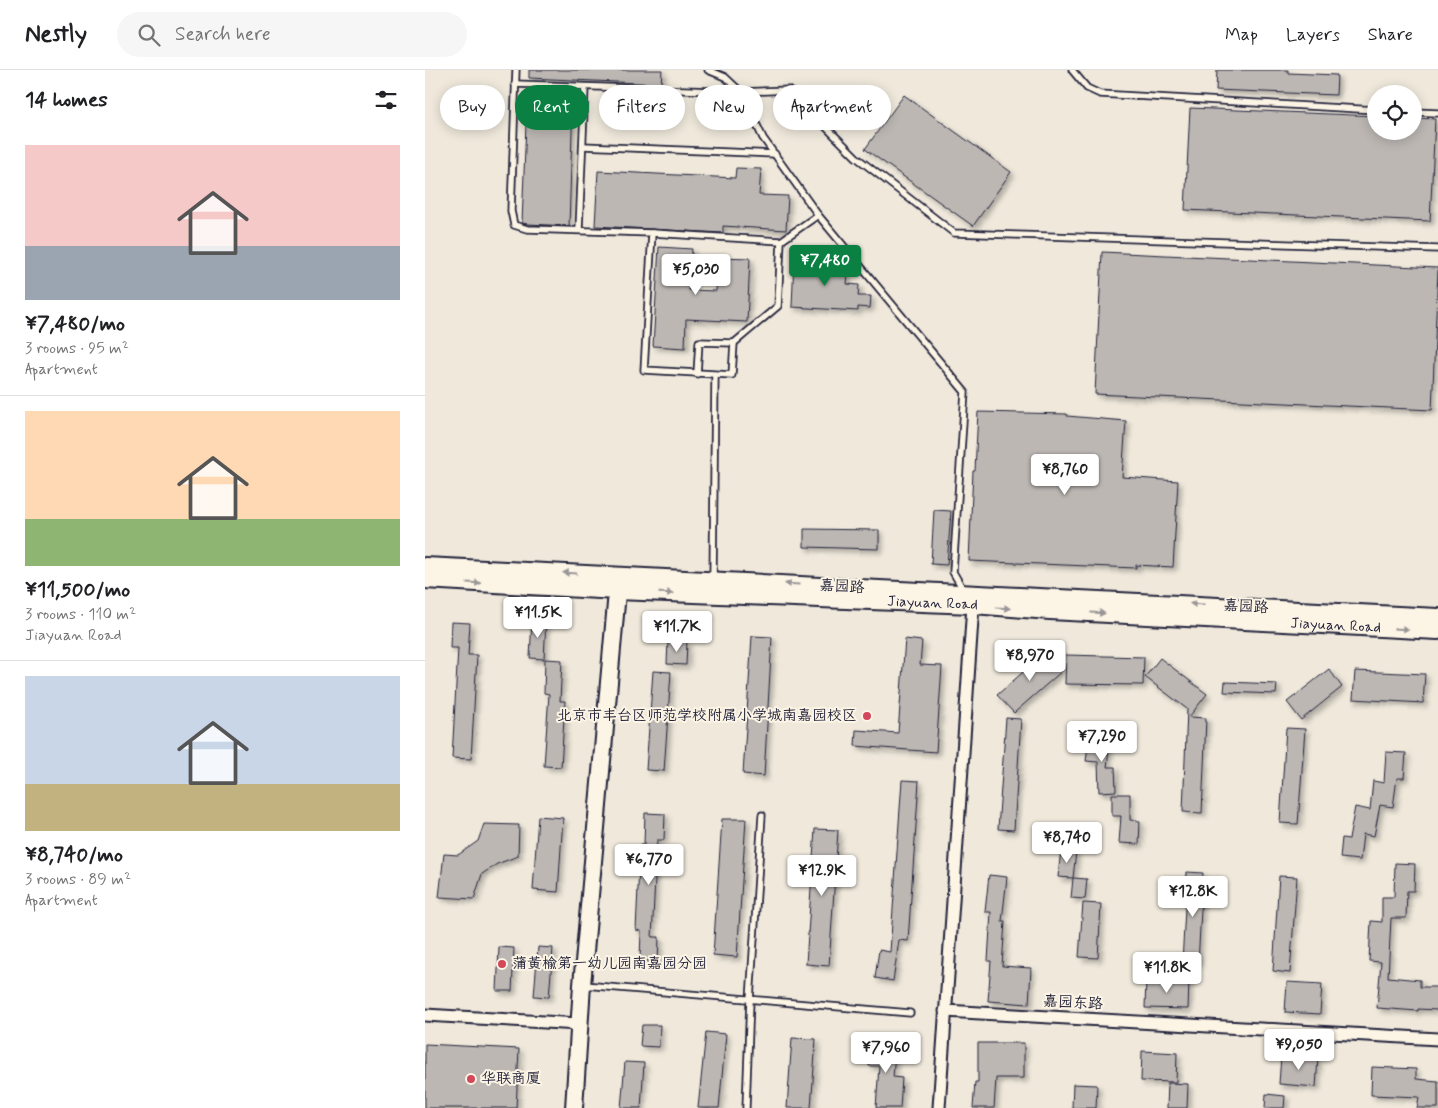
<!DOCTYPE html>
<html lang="en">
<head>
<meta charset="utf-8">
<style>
	body { margin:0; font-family:Mynerve,"LXGW WenKai TC",sans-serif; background:#f6f6f6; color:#202124; height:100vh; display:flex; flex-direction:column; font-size:19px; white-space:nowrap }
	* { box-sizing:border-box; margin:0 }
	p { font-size:16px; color:#757577 }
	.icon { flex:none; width:28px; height:28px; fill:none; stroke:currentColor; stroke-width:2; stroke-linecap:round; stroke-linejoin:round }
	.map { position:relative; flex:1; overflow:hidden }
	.sheet { display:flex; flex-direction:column; background:#fff; width:425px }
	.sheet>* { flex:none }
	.hud { position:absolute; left:15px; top:15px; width:475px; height:45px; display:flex; gap:10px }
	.buttons { position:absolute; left:942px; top:15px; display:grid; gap:10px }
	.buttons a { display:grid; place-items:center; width:55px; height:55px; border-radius:50%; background:#fff; box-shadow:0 2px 12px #0003; font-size:25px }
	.price { position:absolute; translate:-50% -42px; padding:0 11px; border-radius:5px; background:#fff; color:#222; font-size:16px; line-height:32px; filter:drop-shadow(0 1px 2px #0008) }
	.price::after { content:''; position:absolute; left:50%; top:30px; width:15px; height:11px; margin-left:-8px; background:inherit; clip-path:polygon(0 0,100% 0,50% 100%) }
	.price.on { background:#0b8043; color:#fff }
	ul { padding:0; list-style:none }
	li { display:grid; align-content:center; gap:10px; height:265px; padding:0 25px }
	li+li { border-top:1px solid #e0e0e0 }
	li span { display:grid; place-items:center; height:155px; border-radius:0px; color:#555 }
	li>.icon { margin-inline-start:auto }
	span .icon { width:90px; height:90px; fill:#fffc; stroke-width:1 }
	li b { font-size:21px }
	h2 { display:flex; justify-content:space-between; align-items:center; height:60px; padding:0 25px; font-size:21px }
	.tag { padding:0 18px; border-radius:22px; background:#fff; box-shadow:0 2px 12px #0003; font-size:18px; line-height:45px }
	.tag.on { background:#0b8043; color:#fff }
	header { display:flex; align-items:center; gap:30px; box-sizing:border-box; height:70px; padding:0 25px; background:#fff; border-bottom:1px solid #e0e0e0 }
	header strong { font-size:24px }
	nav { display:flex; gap:28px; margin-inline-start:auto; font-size:18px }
	.search { width:350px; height:45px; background:#f6f6f6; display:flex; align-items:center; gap:12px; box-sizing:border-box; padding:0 18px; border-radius:28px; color:#757577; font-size:19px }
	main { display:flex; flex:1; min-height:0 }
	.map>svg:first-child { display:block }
</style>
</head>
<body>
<header>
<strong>Nestly</strong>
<div class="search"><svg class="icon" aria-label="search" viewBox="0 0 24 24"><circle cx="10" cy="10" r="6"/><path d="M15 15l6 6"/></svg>Search here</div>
<nav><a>Map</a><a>Layers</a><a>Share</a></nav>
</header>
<main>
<section class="sheet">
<h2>14 homes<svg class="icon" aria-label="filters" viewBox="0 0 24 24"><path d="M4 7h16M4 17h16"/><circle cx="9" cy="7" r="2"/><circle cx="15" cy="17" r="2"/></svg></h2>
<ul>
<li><span style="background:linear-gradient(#f6c9c9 65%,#9aa5b1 0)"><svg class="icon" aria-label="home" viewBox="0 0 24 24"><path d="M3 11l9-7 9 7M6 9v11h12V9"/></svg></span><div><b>¥7,480/mo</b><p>3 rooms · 95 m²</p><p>Apartment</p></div></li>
<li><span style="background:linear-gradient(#ffd9b3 70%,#8fb573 0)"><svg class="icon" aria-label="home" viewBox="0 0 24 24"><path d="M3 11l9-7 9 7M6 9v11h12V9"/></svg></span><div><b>¥11,500/mo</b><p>3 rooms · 110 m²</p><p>Jiayuan Road</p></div></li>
<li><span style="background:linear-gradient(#c9d6e8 70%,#c2b280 0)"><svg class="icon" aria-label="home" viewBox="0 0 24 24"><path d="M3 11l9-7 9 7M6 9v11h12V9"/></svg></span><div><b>¥8,740/mo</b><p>3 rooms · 89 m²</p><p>Apartment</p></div></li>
</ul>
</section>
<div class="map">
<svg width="1013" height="1038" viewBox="0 0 1013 1038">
	<defs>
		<filter id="shadow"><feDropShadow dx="3.5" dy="3.5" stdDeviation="2.5" flood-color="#0004"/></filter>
	</defs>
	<rect width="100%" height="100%" fill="#efe8db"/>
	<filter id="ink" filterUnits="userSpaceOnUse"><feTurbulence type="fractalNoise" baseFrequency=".02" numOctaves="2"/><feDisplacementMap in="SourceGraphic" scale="10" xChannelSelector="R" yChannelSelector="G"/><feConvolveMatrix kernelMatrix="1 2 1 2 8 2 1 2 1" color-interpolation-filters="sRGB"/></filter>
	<g filter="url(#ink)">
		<g fill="#bcb7b3" stroke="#22223b" filter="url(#shadow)">
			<path d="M104,0H237L236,14L104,8Z"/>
			<path d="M792,0H863V3L912,5L911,25L791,20Z"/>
			<path d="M479,25L586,102L548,156L440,79Z"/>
			<path d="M102,29L148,30L144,156L103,154L97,153Z"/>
			<path d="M765,38L951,46V61H989V48L1010,49L1005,151L760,140Z"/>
			<path d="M311,98L336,99L334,125L363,126L361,160L298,156V163L170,156L173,101L310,108Z"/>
			<path d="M234,177L267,179L264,220L291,221L293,187L325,188L322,252L261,249L260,278L228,276Z"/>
			<path d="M677,182L1013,198L1007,340L670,324Z"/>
			<path d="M369,189L412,191L411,203H423L422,214L434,215L433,226H446L445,238L433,237V241L367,237Z"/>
			<path d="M553,342L642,344V346L701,351L697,407L753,411L748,497L711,495V498L544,491L548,401H550Z"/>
			<path d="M509,440L526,441L522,495L506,494Z"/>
			<path d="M379,459L454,460V479L379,477Z"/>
			<path d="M107,549L121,550L119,589L105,588Z"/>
			<path d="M26,552L45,553L43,585H52L46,689L27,688L33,578H25Z"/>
			<path d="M327,566L347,567L339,706L318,704Z"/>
			<path d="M480,569L497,571L495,595L517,596L511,682L430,676L431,660L473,663Z"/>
			<path d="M243,570L262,571L261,595L242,594Z"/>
			<path d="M622,581L638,600L589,643L572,625Z"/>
			<path d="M641,585L719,587L718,615L640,614Z"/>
			<path d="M735,588L782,624L764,647L781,648L777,743L758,742L762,639L720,607Z"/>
			<path d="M120,589L137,590L135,631H140L136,697L119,696L124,624L119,623Z"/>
			<path d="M904,599L917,617L876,650L862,632Z"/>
			<path d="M228,601L246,602L239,701L221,700Z"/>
			<path d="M930,601L1000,604L998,633L928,629Z"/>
			<path d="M800,612L852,614L851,624L799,622Z"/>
			<path d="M581,648L596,649L589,760L573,759Z"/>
			<path d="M861,658L880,659L873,754L855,753Z"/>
			<path d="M664,667L685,670L682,697H690L691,721L674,722L673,692L661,691Z"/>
			<path d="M961,682L981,683L979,708H972L968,737L955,735L949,766L938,764L935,790L915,788L917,768L924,769L930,737L945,740L948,711L959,713Z"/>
			<path d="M477,710L494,711L483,871L474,870L468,911L450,908L454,880L465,882Z"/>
			<path d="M687,724H705V750L715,751L714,774L694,773L696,746H687Z"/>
			<path d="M220,743L240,744L239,770H232L227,867H234L233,892L215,890L216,861L211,860L215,775H219Z"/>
			<path d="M113,746L138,748L133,822L108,820Z"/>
			<path d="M297,749H321L312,887L288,885Z"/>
			<path d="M59,754L94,755L93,786L72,794L57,804L49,829L14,827L19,784L33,785L53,771Z"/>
			<path d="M390,759L413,760L404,896L381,894Z"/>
			<path d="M636,779L651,781L648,808L633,807Z"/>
			<path d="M970,793L990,794L989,821H982L981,848H966L963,907L995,910V917H1013V940L993,939V941L952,938L956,892L944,891L946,851L957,852V827H969Z"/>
			<path d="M762,802L778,803L773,894L757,893Z"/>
			<path d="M564,805L582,807L577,851H580L577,896L606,898L604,934L563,931L566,891H563L566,842H560Z"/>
			<path d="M854,806L872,807L865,903L848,901Z"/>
			<path d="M648,808L662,809L660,829L646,828Z"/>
			<path d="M658,833L676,834L673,888L654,887Z"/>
			<path d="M74,877L89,878L87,921H72Z"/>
			<path d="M113,877L128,878L124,927L109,926Z"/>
			<path d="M721,909L764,910L763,939L720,938Z"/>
			<path d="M862,912L897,914L895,944L860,942Z"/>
			<path d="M217,955H235L234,977L215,976Z"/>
			<path d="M281,962L301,964L294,1038H273Z"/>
			<path d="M367,968L391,969L386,1038H362Z"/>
			<path d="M447,969L471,970L468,1007L477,1008L475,1038H451L454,996H444Z"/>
			<path d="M553,973H599V1008H571L569,1038H548L550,1012H553Z"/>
			<path d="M0,974L94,979L91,1038H0Z"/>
			<path d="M717,981L752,983L751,1012L716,1011Z"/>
			<path d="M856,985L893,988L891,1017L854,1014Z"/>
			<path d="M200,992L219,993L216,1038H196Z"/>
			<path d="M947,997L991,999V1009L1013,1011V1038H992L994,1027L946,1025Z"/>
			<path d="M743,1013L763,1014L762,1038H742Z"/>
			<path d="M648,1014L672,1015L671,1038H647Z"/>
			<path d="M841,1024L860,1026L859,1038H840Z"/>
		</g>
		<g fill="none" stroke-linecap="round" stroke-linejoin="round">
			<defs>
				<g id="lane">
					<path d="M91,0L86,141L89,155L102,159L227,163L356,171"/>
					<path d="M283,0L300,7L316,22L338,68L393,145L540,322L528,502L539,521"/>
					<path d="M647,0L662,18L675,24L951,40"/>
					<path d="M90,14L316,22L364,20L431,87L529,163L1013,179"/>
					<path d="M989,42L1013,43"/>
					<path d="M158,76L350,84"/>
					<path d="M154,160L160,17"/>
					<path d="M227,163L219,300L307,305L309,273"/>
					<path d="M272,304L274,272L309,273L353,236L356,171L393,145"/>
					<path d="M288,510L290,305"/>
					<path d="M159,915L485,943"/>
					<path d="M321,1038L325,930L337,745"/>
				</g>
				<g id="street">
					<path d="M520,941L1013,969"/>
					<path d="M0,945L154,954"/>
					<path d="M514,1038L548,535"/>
				</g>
				<g id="secondary">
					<path d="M0,496L1013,547"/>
					<path id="s1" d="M0,510L192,521L548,535L625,541L1013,561"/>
					<path d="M149,1038L157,915L193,511"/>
				</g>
			</defs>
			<use href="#lane" stroke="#22223b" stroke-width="9"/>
			<use href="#street" stroke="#22223b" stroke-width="15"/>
			<use href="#secondary" stroke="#22223b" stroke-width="20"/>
			<use href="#lane" stroke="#fcf5e5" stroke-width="5.5"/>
			<use href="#street" stroke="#fcf5e5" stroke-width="11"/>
			<use href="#secondary" stroke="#fcf5e5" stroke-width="16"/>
		</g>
		<defs><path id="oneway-solid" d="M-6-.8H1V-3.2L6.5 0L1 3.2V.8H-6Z" transform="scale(1.25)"/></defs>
		<g fill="#9a9698">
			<use href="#oneway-solid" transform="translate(145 503) rotate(-177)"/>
			<use href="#oneway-solid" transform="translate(49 513) rotate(3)"/>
			<use href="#oneway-solid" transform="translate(367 514) rotate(-177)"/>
			<use href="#oneway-solid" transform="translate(241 523) rotate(2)"/>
			<use href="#oneway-solid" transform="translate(772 534) rotate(-177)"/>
			<use href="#oneway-solid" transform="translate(578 538) rotate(4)"/>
			<use href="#oneway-solid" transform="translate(673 543) rotate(3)"/>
			<use href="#oneway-solid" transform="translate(976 559) rotate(3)"/>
		</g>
	</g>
	<g fill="#d1495b" stroke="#fcf5e5" stroke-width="2">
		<circle cx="442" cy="646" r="5"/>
		<circle cx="77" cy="894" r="5"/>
		<circle cx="46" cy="1009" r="5"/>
	</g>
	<g text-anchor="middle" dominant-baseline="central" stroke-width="4" stroke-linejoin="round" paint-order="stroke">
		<g font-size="15" fill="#22223b" stroke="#fcf5e5">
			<text transform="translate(417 517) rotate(3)">嘉园路</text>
			<text stroke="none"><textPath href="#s1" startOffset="508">Jiayuan Road</textPath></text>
			<text transform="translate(821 537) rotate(3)">嘉园路</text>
			<text stroke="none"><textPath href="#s1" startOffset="912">Jiayuan Road</textPath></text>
			<text transform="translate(648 933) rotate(3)">嘉园东路</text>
		</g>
		<g font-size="15" fill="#22223b" stroke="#fcf5e5" text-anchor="start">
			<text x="432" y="646" text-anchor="end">北京市丰台区师范学校附属小学城南嘉园校区</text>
			<text x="87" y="894">蒲黄榆第一幼儿园南嘉园分园</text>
			<text x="56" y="1009">华联商厦</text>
		</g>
	</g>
</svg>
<div class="buttons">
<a><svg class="icon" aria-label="locate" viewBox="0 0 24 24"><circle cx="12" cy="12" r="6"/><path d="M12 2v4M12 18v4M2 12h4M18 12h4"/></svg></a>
</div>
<b class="price on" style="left:400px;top:217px">¥7,480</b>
<b class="price" style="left:271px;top:226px">¥5,030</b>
<b class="price" style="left:640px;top:426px">¥8,760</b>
<b class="price" style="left:113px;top:569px">¥11.5K</b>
<b class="price" style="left:252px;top:583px">¥11.7K</b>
<b class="price" style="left:605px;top:612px">¥8,970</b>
<b class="price" style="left:677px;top:693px">¥7,290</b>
<b class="price" style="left:642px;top:794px">¥8,740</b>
<b class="price" style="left:224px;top:816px">¥6,770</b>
<b class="price" style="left:397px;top:827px">¥12.9K</b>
<b class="price" style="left:768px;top:848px">¥12.8K</b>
<b class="price" style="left:742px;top:924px">¥11.8K</b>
<b class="price" style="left:874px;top:1001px">¥9,050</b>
<b class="price" style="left:461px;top:1004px">¥7,960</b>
<div class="hud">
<a class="tag">Buy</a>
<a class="tag on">Rent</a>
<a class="tag">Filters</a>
<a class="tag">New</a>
<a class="tag">Apartment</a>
</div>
</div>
</main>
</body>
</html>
